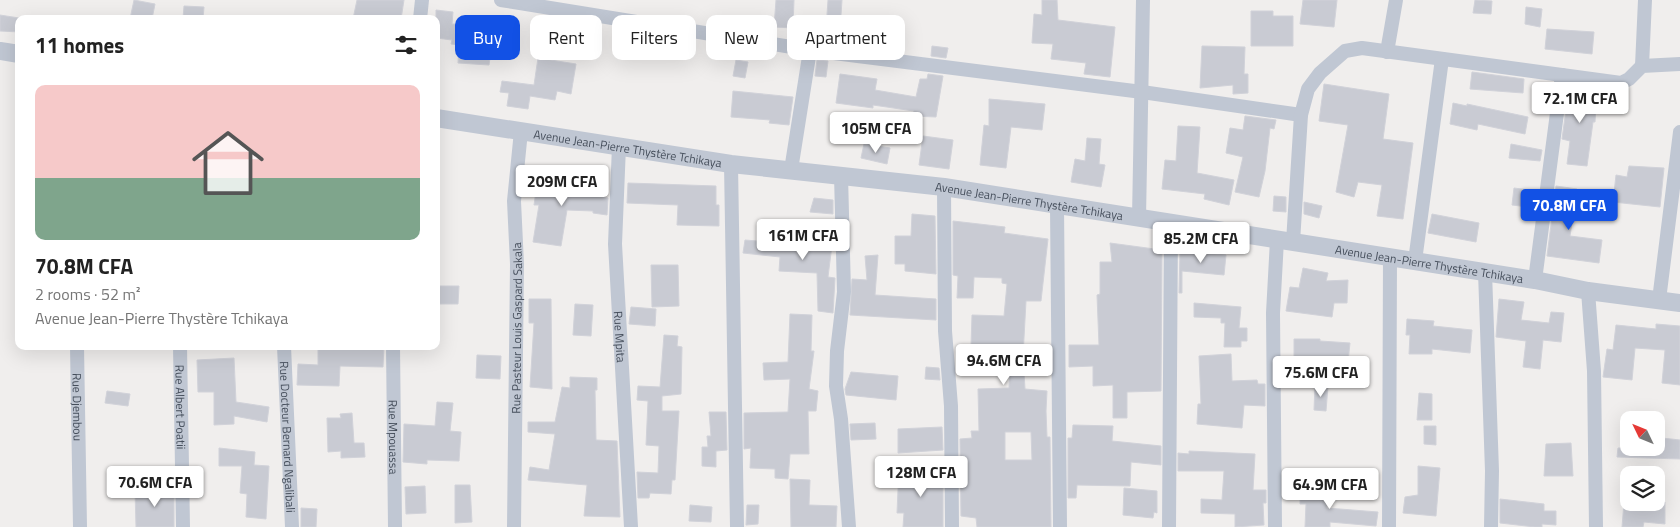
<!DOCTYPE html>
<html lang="en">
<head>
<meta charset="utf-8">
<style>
	body { margin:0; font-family:"Titillium Web",sans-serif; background:#f2f2f2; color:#222; height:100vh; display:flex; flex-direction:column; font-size:19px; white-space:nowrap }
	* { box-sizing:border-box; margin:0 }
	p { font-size:16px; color:#767676 }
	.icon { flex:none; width:28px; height:28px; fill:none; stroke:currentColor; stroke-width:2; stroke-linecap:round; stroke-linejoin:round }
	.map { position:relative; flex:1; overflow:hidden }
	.drawer { position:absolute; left:15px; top:15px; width:425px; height:335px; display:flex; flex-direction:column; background:#fff; border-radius:10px; box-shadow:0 5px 20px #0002 }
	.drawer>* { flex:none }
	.banner { position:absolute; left:455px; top:15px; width:475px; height:45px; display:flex; gap:10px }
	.needle { width:32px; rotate:313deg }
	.tools { position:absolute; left:1620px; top:411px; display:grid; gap:10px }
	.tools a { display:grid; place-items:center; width:45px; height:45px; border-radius:10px; background:#fff; box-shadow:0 5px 20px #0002; font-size:25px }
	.price { position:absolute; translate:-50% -42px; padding:0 11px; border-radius:5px; background:#fff; color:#222; font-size:16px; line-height:32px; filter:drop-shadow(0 1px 2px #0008) }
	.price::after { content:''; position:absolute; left:50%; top:30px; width:15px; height:11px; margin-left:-8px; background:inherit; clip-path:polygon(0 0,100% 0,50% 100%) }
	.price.selected { background:#1251e5; color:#fff }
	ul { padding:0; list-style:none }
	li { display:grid; align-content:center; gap:10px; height:265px; padding:0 20px }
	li+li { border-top:1px solid #e0e0e0 }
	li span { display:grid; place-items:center; height:155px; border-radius:10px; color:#555 }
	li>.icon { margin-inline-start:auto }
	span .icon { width:90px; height:90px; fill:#fffc; stroke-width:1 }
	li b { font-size:21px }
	h2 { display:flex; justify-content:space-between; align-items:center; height:60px; padding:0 20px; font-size:21px }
	.pill { padding:0 18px; border-radius:10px; background:#fff; box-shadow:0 5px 20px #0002; font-size:18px; line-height:45px }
	.pill.selected { background:#1251e5; color:#fff }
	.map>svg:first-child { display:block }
</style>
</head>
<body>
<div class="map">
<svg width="1680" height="527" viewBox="0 0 1680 527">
	<rect width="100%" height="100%" fill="#f0eeed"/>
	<g fill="#c9cbd3" stroke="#d1d2d9" fill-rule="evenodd">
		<path d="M134,0L155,4L152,19H130Z"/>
		<path d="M357,0H404L401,19H353Z"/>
		<path d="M776,0H794L793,28L774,27Z"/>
		<path d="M828,0H842L840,30L826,29Z"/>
		<path d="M1042,0H1057L1058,20L1115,27L1110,77L1084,74L1086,63L1051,59L1053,44L1032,43L1034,14L1042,15Z"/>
		<path d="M1303,0H1337L1334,27L1300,24Z"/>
		<path d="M1475,0L1492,1L1491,14L1473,13Z"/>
		<path d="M184,6L204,7L203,19H183Z"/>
		<path d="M1526,7L1542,9L1540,27L1525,24Z"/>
		<path d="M436,10L453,12L452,24L482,25L479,50L491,51L489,65L458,63L459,45L451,44L452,40L436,38Z"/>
		<path d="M1251,11H1273V16H1293V46H1251Z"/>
		<path d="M0,15L19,18V32L0,31Z"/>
		<path d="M1547,29L1594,32L1592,54L1545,49Z"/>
		<path d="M932,46L948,48L946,58L931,56Z"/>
		<path d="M1202,46L1245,47L1244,74H1248V93L1233,94V85L1200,88Z"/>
		<path d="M538,58L576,64L571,94L557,91L555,100L530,96L528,109L507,106L509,93L500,92L502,81L534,85Z"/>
		<path d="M736,60L748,62L745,78L733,76Z"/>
		<path d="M817,60L828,61L826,77L815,76Z"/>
		<path d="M1472,72L1524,79L1523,93L1470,89Z"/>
		<path d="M840,74L877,79L875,90L916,97L920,79H927L928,74L943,76L936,117L913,116L914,111L873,105V108L836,103Z"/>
		<path d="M1324,84L1389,94L1383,139L1413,143L1403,219L1377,216L1382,185L1358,182L1354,197L1336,192L1348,125L1319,121Z"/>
		<path d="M1577,86L1597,89L1595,122H1593L1587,166L1567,164L1570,141L1562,139L1568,95L1574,94Z"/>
		<path d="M733,91L793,97L789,125L769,123L770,120L731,117Z"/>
		<path d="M989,99L1045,104L1042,130L1011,127L1006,168L980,165L984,125L989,126Z"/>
		<path d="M1453,103L1467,106V104L1528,117L1525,134L1478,124L1477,130L1450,124Z"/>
		<path d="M1245,116L1276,120L1274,129L1270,128L1265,171L1259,197L1235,192L1243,157L1226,153L1230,128L1243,130Z"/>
		<path d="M1178,126L1200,127L1197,173L1234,180L1229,205L1204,199L1205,194L1162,189L1165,160L1176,161Z"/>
		<path d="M923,136L953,140L949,169L919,165Z"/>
		<path d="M1087,138L1101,139L1099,164L1105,165L1101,187L1071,182L1075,159L1085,161Z"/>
		<path d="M864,144L890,148L887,164L861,158Z"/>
		<path d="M1511,144L1542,150L1540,161L1509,158Z"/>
		<path d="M1629,166L1664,168L1660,207L1613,202L1616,175L1627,177Z"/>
		<path d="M538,177L578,183L591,177L592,196L608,198L607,215L593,213V211L567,210L561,246L533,242L539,205H534Z"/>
		<path d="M628,183L716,186V205H719V226L677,225L678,205L627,203Z"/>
		<path d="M1556,186L1577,189L1570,236L1602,240L1599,263L1547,256Z"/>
		<path d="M1514,188L1538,191L1536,208L1512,205Z"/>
		<path d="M1274,196L1286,197V212L1273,211Z"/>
		<path d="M814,198L833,200V214L810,212Z"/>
		<path d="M1304,202L1322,206L1319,218L1304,214Z"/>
		<path d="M912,214L935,216L936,274L905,271V264H895V236H911Z"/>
		<path d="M1432,214L1479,223L1476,242L1428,233Z"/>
		<path d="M953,221L1005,227L1004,233L1048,239L1041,301H1026L1023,356L1025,389L1047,391L1046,411L1047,437H1050L1051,527H977L976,518L961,516L960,439L972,438L971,431H979L978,389L1009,388L1010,362L976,363L975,346H971L972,315L1004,316L1007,284L1002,283V278L974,277L973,298H957L958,276L953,275ZM1005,432H1031L1032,460H1005Z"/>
		<path d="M794,233L816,234V237H833L828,277L835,278L833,313L818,311L817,273L779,271L780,257L743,253L745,240L782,243V236H794Z"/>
		<path d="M1110,243L1162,250L1161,391L1127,392V418H1113V385L1093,386V366L1069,367V345H1099L1097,295L1100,294V262H1112Z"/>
		<path d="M1180,251L1226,255L1224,275L1182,271V293H1179Z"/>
		<path d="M878,255L875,295L936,299V320L850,315L852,279L867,280L865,256Z"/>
		<path d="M651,265H678L679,306L652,307Z"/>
		<path d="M1303,268L1328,273L1326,281L1348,280L1347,303H1334L1332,317L1286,311L1290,287L1299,288Z"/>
		<path d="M436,286H459L458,304H436Z"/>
		<path d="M529,299H551L552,389L530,387L534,323H529Z"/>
		<path d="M1499,299L1524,302L1521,320L1549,323L1551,312L1564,313L1561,342L1543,340L1540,369L1523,367L1526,341L1496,337Z"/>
		<path d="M1194,303L1241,307L1239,328H1247V341H1241V347H1224L1225,323H1221V318L1194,317Z"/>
		<path d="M575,304L593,305L591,336L573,335Z"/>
		<path d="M631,307L656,309L655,326L629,324Z"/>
		<path d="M790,314L812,315L811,351H814L809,389L818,391L816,411H808L809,454H790L788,479L775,478V469L750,468L751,448L744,449V413L788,412L790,379L764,380L763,363L788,362Z"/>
		<path d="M1407,319L1434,321L1433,326L1472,330L1470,353L1432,349V354H1409L1410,335H1406Z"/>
		<path d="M1656,324L1680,326V385L1662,383L1665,350L1635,348L1632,380L1603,377L1607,349L1613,350L1616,325L1656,329Z"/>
		<path d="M664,335L678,336L677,346L682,347L681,394L662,396V411H679L675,480H672L671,494L650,493L649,498H638L637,472L658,473L659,446L646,445L648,401L637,400L638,386L660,387Z"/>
		<path d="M1294,339H1320V341L1350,343L1348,362L1314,360V376L1294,375Z"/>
		<path d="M318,346H384L383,367L340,366L339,386L297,385L298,364L318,365Z"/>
		<path d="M1231,354L1232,381L1257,380L1258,384H1265V406L1244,405L1242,428L1197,424L1198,404H1201L1199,356Z"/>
		<path d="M477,355L501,356L500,379L476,378Z"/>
		<path d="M234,358L236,402L269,407L267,422L234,416V424L214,425V392H198L197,360Z"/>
		<path d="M926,367L939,368L940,380L925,379Z"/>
		<path d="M851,372L898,376L896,400L846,395L845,389Z"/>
		<path d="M570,377L597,378V390H595L596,440L617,441L620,517L584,516L587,485L528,480L530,467L549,470L555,434L528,432V422H555L562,387L570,388Z"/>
		<path d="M1315,385L1328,386L1326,411L1314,410Z"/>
		<path d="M107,391L130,394L128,406L105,403Z"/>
		<path d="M1419,393L1432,394V420H1417Z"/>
		<path d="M437,402L453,403L450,431L461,432L459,461L427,460V464L403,462L404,424L435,426Z"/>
		<path d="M709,412H726L727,450L716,451V467L702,466V447H708L707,436H711Z"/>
		<path d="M352,413L354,443H364L365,457L341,458V451L328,452L327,418H341L340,414Z"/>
		<path d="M875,423L876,439L851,440L850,424Z"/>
		<path d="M1073,425L1113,426L1112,441L1161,446V465L1131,462L1130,486L1077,485L1076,498H1068V438H1072Z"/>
		<path d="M1424,426H1436V445L1424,444Z"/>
		<path d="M942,427L943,450L898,453V429Z"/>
		<path d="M1662,438L1680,440V459L1617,457L1618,448H1656V439Z"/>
		<path d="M1571,443L1573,476H1544L1546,444Z"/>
		<path d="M219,448L255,452L254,465L269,466L266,519L246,517L247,494L240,493L242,466H219Z"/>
		<path d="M1189,451L1255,454L1253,490H1266V503H1263L1264,525L1235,527V514L1201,513V499L1222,500L1224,471H1178V453L1189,454Z"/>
		<path d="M1418,466L1440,468L1436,516L1403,513L1405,497L1418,495Z"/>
		<path d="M899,467L943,473V527H903L904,513H897Z"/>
		<path d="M790,479L810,480L809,505L837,506L836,527H791Z"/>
		<path d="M1326,484L1327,508L1378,512L1376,526L1330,522V527H1305L1306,504H1300V485Z"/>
		<path d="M455,485H470L472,522L455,523Z"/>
		<path d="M425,486L426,513L406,514L405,487Z"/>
		<path d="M1124,488L1157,491V513L1154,512L1153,518L1123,515Z"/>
		<path d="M135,490H174V527H136Z"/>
		<path d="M1500,499L1544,504V511H1556V525L1542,524V527H1535L1500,523Z"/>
		<path d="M1624,502H1665V524L1644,522L1643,527H1622Z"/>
		<path d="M690,505L712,507L711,522L689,521Z"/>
		<path d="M747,505H759L758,524L746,525Z"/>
		<path d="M301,508L317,509L316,527H301Z"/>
	</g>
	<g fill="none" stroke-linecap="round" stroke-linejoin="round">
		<g stroke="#c0c7d3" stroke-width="14">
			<path d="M501,0L810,50L1142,92L1301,115"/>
			<path d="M420,19L422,0"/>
			<path d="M1387,52L1396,0"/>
			<path d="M1642,66L1645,0"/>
			<path id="s1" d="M619,146L615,244L631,527"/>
			<path d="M731,164L737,527"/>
			<path d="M791,170L810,50"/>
			<path d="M841,175L844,292L837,351L836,386L841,419L849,527"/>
			<path d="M944,187L945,331L951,406L952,527"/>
			<path d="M1057,206L1060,527"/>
			<path d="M1139,218L1143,0"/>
			<path d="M1293,242L1301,115L1308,89L1320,73L1345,51L1362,48L1621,83L1629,79L1642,66L1680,64"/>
			<path d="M1415,261L1442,59"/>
			<path d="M1485,272L1492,471L1491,527"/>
			<path d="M1535,280L1562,75"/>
			<path d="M1588,291L1594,371L1596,527"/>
			<path d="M1659,300L1680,132"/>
			<path id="s2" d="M77,346L80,527"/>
			<path id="s3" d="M180,346L183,527"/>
			<path id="s4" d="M284,346L292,527"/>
			<path id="s5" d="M393,346L395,527"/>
			<path id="s6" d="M514,527L517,264L514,201L521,131"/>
			<path d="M1169,527L1171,223"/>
			<path d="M1275,527L1273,313L1277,240"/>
			<path d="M1389,527L1390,257"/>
		</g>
		<g stroke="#c0c7d3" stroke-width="18">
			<path d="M0,51L19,54"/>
			<path id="s7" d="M436,118L731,164L944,187L1535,280L1588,291L1680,303"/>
		</g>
	</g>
	<g text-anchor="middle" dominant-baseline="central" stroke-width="4" stroke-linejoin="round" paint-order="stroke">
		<g font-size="12" fill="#454e5b" stroke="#fff">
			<text stroke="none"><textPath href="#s7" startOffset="194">Avenue Jean-Pierre Thystère Tchikaya</textPath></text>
			<text stroke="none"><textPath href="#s7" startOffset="599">Avenue Jean-Pierre Thystère Tchikaya</textPath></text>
			<text stroke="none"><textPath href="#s7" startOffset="1004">Avenue Jean-Pierre Thystère Tchikaya</textPath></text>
			<text stroke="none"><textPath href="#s6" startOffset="199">Rue Pasteur Louis Gaspard Sakala</textPath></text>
			<text stroke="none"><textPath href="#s1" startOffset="191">Rue Mpita</textPath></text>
			<text stroke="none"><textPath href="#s2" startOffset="61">Rue Djembou</textPath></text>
			<text stroke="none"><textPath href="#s3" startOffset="61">Rue Albert Poatii</textPath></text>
			<text stroke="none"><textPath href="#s4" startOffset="91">Rue Docteur Bernard Ngalibali</textPath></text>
			<text stroke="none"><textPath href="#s5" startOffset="91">Rue Mpouassa</textPath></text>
		</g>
	</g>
</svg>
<div class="tools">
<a><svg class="needle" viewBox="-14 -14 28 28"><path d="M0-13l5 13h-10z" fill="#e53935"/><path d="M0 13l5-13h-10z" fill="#767676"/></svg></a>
<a><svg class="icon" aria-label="layers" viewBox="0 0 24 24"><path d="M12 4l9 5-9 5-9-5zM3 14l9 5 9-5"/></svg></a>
</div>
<b class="price" style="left:1580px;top:124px">72.1M CFA</b>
<b class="price" style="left:876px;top:154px">105M CFA</b>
<b class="price" style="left:562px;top:207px">209M CFA</b>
<b class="price selected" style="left:1569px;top:231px">70.8M CFA</b>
<b class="price" style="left:803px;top:261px">161M CFA</b>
<b class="price" style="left:1201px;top:264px">85.2M CFA</b>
<b class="price" style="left:1004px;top:386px">94.6M CFA</b>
<b class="price" style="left:1321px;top:398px">75.6M CFA</b>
<b class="price" style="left:921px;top:498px">128M CFA</b>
<b class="price" style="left:155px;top:508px">70.6M CFA</b>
<b class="price" style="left:1330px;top:510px">64.9M CFA</b>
<div class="banner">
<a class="pill selected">Buy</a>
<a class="pill">Rent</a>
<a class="pill">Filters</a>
<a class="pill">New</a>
<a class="pill">Apartment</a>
</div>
<section class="drawer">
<h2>11 homes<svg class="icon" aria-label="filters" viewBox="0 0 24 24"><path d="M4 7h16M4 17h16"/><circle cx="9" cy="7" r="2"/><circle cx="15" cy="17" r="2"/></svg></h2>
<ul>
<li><span style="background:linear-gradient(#f6c9c9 60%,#7fa58c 0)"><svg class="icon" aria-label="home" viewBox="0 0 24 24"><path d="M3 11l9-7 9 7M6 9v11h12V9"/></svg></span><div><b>70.8M CFA</b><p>2 rooms · 52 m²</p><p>Avenue Jean-Pierre Thystère Tchikaya</p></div></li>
</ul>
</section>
</div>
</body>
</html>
